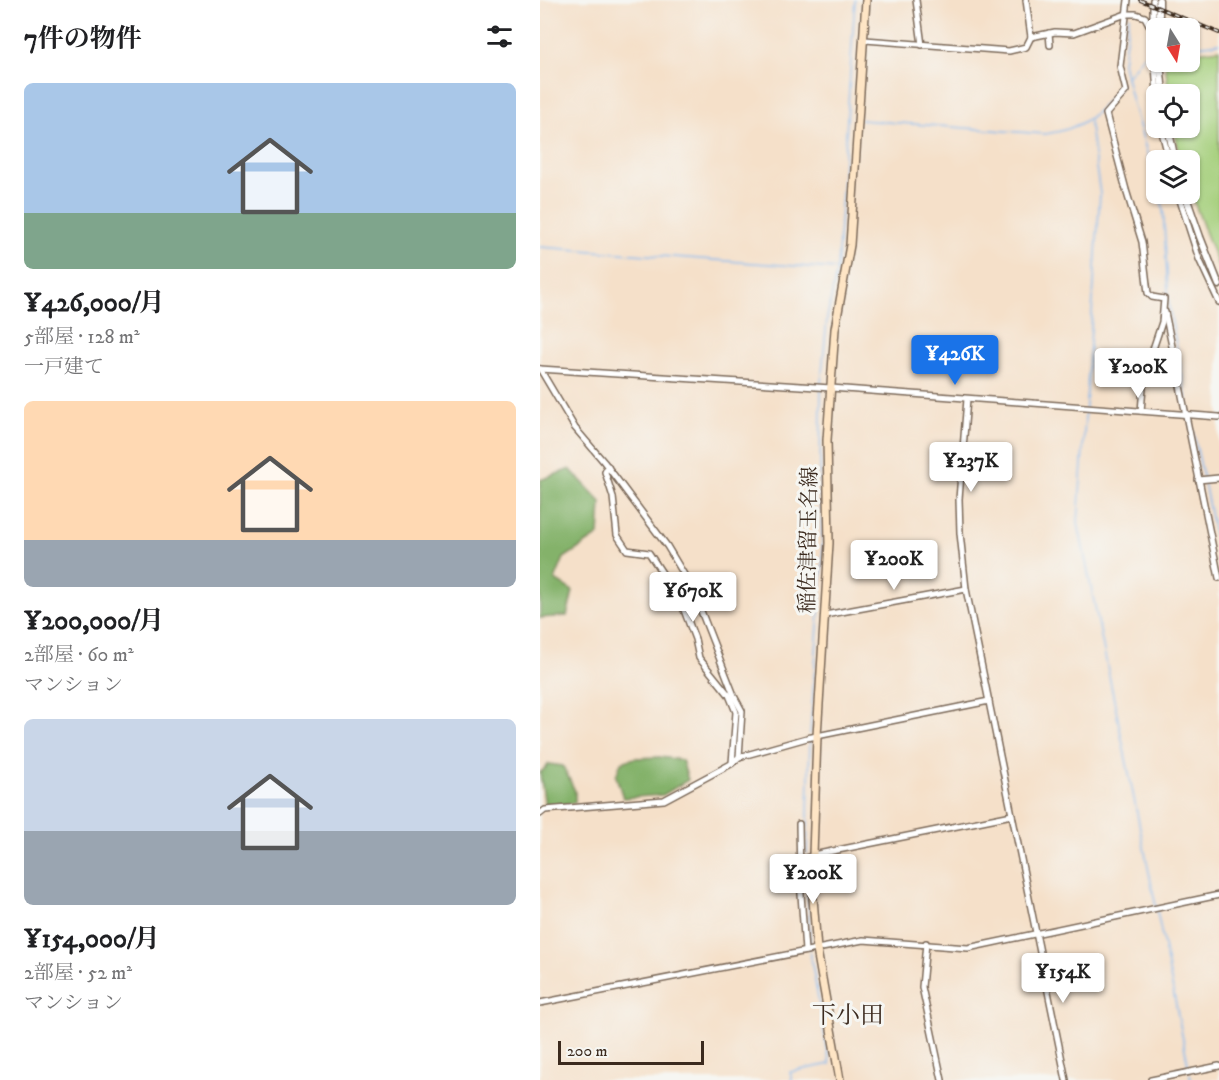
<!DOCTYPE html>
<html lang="ja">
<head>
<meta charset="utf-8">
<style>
	body { margin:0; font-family:"IM FELL DW Pica","Noto Serif JP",serif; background:#f6f6f6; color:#202124; height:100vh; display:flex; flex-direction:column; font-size:22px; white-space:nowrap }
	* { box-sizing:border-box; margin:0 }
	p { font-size:20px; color:#757577 }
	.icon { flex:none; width:33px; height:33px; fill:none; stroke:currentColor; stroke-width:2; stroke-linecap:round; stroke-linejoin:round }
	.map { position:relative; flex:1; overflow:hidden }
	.sheet { display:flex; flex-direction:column; background:#fff; width:540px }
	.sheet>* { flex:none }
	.needle { width:39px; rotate:169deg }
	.controls { position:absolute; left:606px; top:18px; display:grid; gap:12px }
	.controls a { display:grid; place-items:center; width:54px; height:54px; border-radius:9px; background:#fff; box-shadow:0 2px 4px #0004; font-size:30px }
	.scale { position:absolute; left:18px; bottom:15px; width:146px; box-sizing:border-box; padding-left:6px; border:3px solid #3b2a1e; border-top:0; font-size:16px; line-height:21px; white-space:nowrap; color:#3b2a1e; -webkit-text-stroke:4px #f6f6f2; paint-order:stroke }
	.price { position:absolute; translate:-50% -51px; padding:0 14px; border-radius:6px; background:#fff; color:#222; font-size:20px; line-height:39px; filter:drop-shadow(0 2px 3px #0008) }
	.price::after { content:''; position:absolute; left:50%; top:36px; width:18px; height:14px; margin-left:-9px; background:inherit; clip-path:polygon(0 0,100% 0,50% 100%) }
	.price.selected { background:#1a73e8; color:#fff }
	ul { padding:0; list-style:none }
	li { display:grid; align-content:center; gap:12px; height:318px; padding:0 24px }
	li span { display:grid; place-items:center; height:186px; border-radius:9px; color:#555 }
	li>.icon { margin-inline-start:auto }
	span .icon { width:108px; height:108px; fill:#fffc; stroke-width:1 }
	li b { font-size:26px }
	h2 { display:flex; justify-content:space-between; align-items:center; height:72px; padding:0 24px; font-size:26px }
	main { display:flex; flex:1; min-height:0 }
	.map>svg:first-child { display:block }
</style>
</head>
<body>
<main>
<section class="sheet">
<h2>7件の物件<svg class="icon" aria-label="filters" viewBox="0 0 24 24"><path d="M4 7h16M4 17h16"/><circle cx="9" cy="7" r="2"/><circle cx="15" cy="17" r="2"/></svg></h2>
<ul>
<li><span style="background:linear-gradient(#a9c7e8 70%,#7fa58c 0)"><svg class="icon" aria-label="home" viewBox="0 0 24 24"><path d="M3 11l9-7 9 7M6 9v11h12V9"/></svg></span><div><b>¥426,000/月</b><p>5部屋 · 128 m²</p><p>一戸建て</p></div></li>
<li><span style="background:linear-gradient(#ffd9b3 75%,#9aa5b1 0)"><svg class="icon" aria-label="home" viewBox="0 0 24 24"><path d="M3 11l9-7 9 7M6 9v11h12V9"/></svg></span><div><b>¥200,000/月</b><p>2部屋 · 60 m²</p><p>マンション</p></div></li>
<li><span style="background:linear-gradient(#c9d6e8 60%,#9aa5b1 0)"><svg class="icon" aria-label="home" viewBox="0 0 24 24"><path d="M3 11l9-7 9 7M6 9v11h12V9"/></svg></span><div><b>¥154,000/月</b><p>2部屋 · 52 m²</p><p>マンション</p></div></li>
</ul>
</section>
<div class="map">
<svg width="679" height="1080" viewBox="0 0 679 1080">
	<rect width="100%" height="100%" fill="#f6f6f2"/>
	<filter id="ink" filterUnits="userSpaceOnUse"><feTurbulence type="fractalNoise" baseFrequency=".0167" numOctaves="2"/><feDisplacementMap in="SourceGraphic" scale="12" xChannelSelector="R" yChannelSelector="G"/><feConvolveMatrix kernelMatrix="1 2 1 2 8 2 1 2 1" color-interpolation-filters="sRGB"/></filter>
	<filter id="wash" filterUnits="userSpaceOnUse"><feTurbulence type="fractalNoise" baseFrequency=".008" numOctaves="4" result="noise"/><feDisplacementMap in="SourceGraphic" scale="24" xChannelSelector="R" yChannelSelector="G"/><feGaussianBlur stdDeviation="1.35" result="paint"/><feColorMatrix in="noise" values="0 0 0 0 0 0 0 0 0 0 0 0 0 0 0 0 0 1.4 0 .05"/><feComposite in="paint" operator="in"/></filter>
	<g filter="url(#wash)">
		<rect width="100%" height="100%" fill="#f5e0c9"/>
		<path fill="#a5cf7b" stroke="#707c4c" stroke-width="1.5" d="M679,49V268L650,191V160H641L634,128H650V94H629L625,62H650V53Z"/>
		<g fill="#84b26b" stroke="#606e44" stroke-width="1.5">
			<path d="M30,469L61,502L59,535L24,558L15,580L33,591L27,616L0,618V480Z"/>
			<path d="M120,757L142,760L148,780L123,795L83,798L76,776L81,762L95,758Z"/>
			<path d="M9,764L23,766L35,791V803L5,806L0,773Z"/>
		</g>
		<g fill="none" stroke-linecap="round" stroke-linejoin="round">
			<g stroke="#7fb7ef" stroke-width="1.5">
				<path d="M589,16L583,63L590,94L616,184"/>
				<path d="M650,47L679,43"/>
				<path d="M586,78L603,56L612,54"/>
				<path d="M320,120L505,134C543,129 559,114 581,84"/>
				<path d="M549,120L560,194L538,523L649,1069"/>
				<path d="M619,194L623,207L629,307L649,413"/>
				<path d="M0,247L296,269"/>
				<path d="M281,384L287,318L297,269L315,0"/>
				<path d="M650,417L663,477"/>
				<path d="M664,482L679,558"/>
				<path d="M270,734L283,557L280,492L281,389"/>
				<path d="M267,853L270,739"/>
				<path d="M267,862L270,949"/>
				<path d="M650,1074L651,1080"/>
				<path d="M252,1080L250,1072L290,1064L270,953"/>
			</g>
		</g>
	</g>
	<g filter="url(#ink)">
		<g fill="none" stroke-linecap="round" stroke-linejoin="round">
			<defs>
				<g id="minor">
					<path d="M376,0L382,45"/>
					<path d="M588,0L580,66L586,91L566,114L586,190L602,242L608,293L612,297L624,299L622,322L604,376L601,411"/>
					<path d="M613,0V35L617,94"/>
					<path d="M509,33L510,45"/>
					<path d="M491,37L515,32L534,33L586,14H596L605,17L613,32"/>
					<path d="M325,40L469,51L486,47L491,37L486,0"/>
					<path d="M621,128L629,160"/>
					<path d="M638,194L659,259L679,302"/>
					<path d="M625,312L679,578"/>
					<path d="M0,369L291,388L679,417"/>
					<path d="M0,369L35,428L64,462L127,546L152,588L195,698L202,711L199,757"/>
					<path d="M427,399L419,499L420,533L426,589L526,1080"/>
					<path d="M68,466L65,472L73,497L77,535L87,550L109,553L141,602L155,639L159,658L189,695L196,712L192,763"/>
					<path d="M658,480L679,478"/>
					<path d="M285,615L426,589"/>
					<path d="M0,814L5,810L124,800L191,764L199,757L267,738L449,701"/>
					<path d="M259,824L260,880L265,951"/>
					<path d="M259,860L278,854L472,815"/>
					<path d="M386,943L382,987L402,1080"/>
					<path d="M0,1003L323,940L428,948L679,895"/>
					<path d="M611,1080L679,1066"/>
				</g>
				<g id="tertiary">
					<path d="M619,28V0"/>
					<path d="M620,62L623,94"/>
					<path d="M628,128L635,160"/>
					<path d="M645,194L660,237L679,285"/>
				</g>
				<path id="secondary" d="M300,1080L277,950L273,898V855L277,736L289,543L287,440L295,329L310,245L326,0"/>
			</defs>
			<use href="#minor" stroke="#7c6a5a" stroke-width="8"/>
			<use href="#tertiary" stroke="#7c6a5a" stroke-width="9"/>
			<use href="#secondary" stroke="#7c6a5a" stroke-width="10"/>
			<use href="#minor" stroke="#fff" stroke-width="5"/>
			<use href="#tertiary" stroke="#fff" stroke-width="6"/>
			<use href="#secondary" stroke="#fee5c5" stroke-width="7"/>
			<defs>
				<path id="rail" d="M600,0L679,33"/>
			</defs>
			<use href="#rail" stroke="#3b2a1e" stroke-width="4"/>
			<use href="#rail" stroke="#f6f6f2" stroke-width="1.5" stroke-dasharray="4.5" stroke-linecap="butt"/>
		</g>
	</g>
	<g text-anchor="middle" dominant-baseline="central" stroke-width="6" stroke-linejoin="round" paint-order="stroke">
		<g font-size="21" fill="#3b2a1e" stroke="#f6f6f2">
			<text transform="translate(269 540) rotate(-89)">稲佐津留玉名線</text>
		</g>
		<g font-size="24" fill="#3b2a1e" stroke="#f6f6f2">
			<text x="308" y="1016">下小田</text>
		</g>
	</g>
</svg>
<div class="controls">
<a><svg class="needle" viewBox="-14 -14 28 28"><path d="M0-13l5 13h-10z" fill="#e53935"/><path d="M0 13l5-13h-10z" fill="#757577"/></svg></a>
<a><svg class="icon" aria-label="locate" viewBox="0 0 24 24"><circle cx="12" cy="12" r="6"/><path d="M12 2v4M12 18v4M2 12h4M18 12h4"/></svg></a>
<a><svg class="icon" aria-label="layers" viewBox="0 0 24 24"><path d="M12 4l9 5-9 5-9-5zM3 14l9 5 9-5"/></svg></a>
</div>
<div class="scale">200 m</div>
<b class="price selected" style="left:415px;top:386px">¥426K</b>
<b class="price" style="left:598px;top:399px">¥200K</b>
<b class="price" style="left:431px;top:493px">¥237K</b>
<b class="price" style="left:354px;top:591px">¥200K</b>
<b class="price" style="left:153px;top:623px">¥670K</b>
<b class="price" style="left:273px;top:905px">¥200K</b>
<b class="price" style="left:523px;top:1004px">¥154K</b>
</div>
</main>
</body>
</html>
